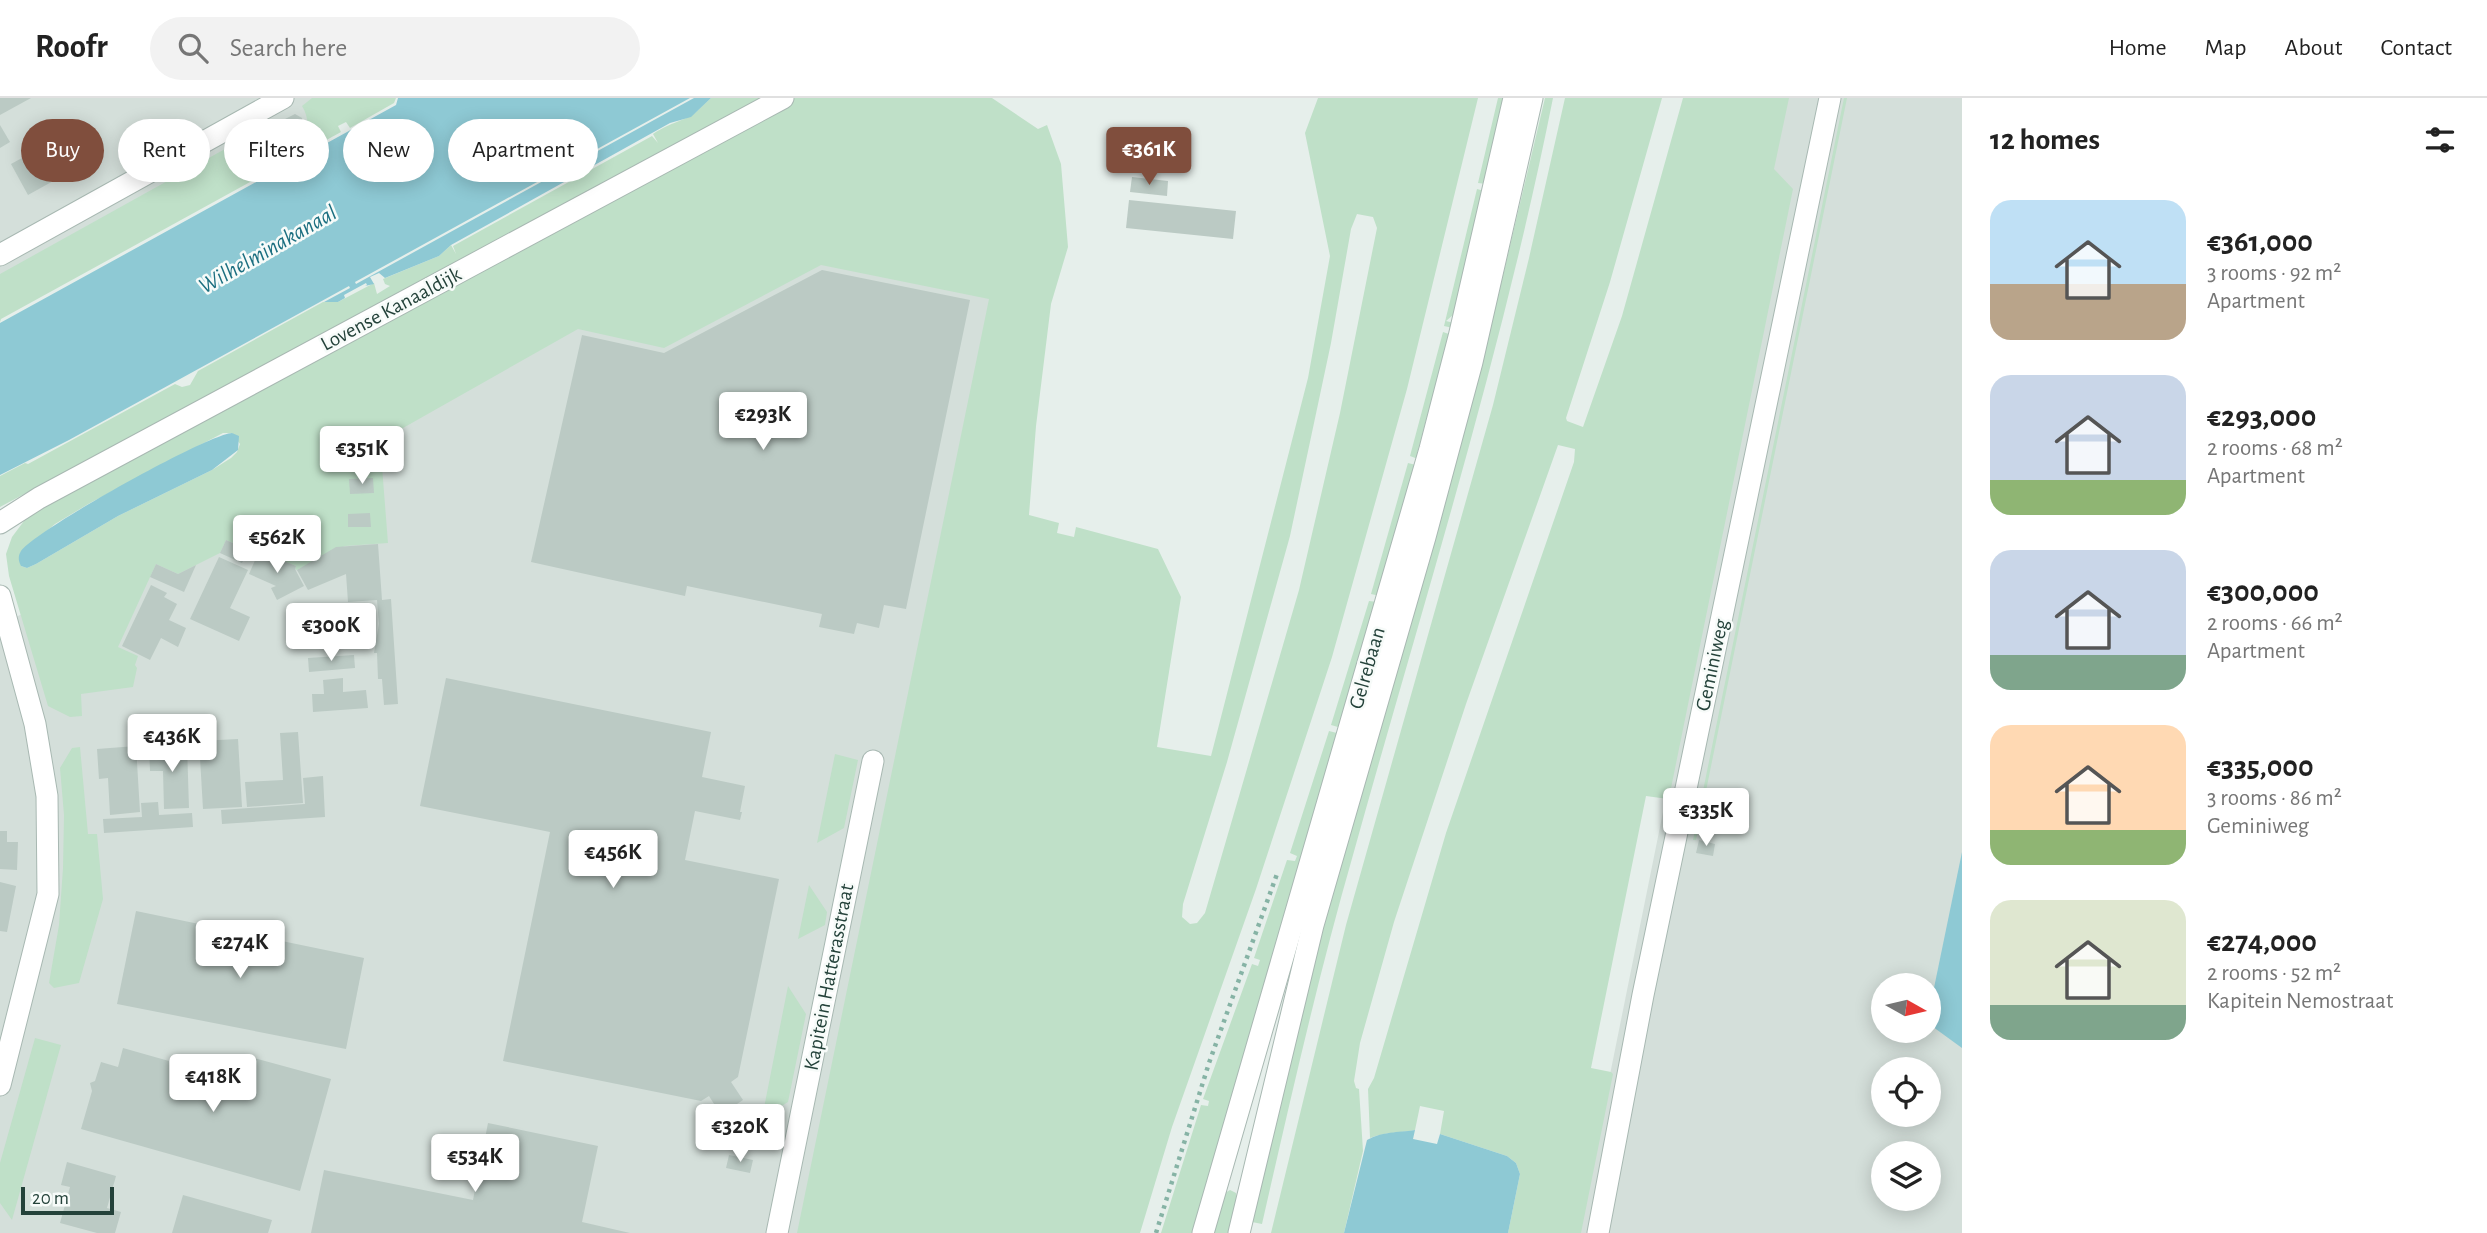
<!DOCTYPE html>
<html lang="en">
<head>
<meta charset="utf-8">
<style>
	body { margin:0; font-family:"Alegreya Sans",sans-serif; background:#f2f2f2; color:#222; height:100vh; display:flex; flex-direction:column; font-size:26px; white-space:nowrap }
	* { box-sizing:border-box; margin:0 }
	p { font-size:23px; color:#767676 }
	.icon { flex:none; width:38px; height:38px; fill:none; stroke:currentColor; stroke-width:2; stroke-linecap:round; stroke-linejoin:round }
	.map { position:relative; flex:1; overflow:hidden }
	.sheet { display:flex; flex-direction:column; background:#fff; width:525px }
	.sheet>* { flex:none }
	.guide { position:absolute; left:21px; top:21px; width:665px; height:63px; display:flex; gap:14px }
	.needle { width:46px; rotate:98deg }
	.fabs { position:absolute; left:1871px; top:875px; display:grid; gap:14px }
	.fabs a { display:grid; place-items:center; width:70px; height:70px; border-radius:50%; background:#fff; box-shadow:0 4px 18px #0003; font-size:35px }
	.scale { position:absolute; left:21px; bottom:18px; width:93px; box-sizing:border-box; padding-left:7px; border:4px solid #24423a; border-top:0; font-size:19px; line-height:24px; white-space:nowrap; color:#24423a; -webkit-text-stroke:5px #f7fbf9; paint-order:stroke }
	.price { position:absolute; translate:-50% -60px; padding:0 16px; border-radius:7px; background:#fff; color:#222; font-size:23px; line-height:46px; filter:drop-shadow(0 2px 4px #0008) }
	.price::after { content:''; position:absolute; left:50%; top:42px; width:21px; height:16px; margin-left:-10px; background:inherit; clip-path:polygon(0 0,100% 0,50% 100%) }
	.price.selected { background:#804e3d; color:#fff }
	ul { padding:0; list-style:none }
	li { display:flex; align-items:center; gap:21px; height:175px; padding:0 28px }
	li span { display:grid; place-items:center; flex:none; width:196px; height:140px; border-radius:21px; color:#555 }
	li>.icon { margin-inline-start:auto }
	span .icon { width:84px; height:84px; fill:#fffc; stroke-width:1 }
	li b { font-size:30px }
	h2 { display:flex; justify-content:space-between; align-items:center; height:84px; padding:0 28px; font-size:30px }
	.pill { padding:0 24px; border-radius:32px; background:#fff; box-shadow:0 4px 18px #0003; font-size:24px; line-height:63px }
	.pill.selected { background:#804e3d; color:#fff }
	header { display:flex; align-items:center; gap:42px; box-sizing:border-box; height:98px; padding:0 35px; background:#fff; border-bottom:2px solid #e0e0e0 }
	header strong { font-size:33px }
	nav { display:flex; gap:38px; margin-inline-start:auto; font-size:24px }
	.search { width:490px; height:63px; background:#f2f2f2; display:flex; align-items:center; gap:18px; box-sizing:border-box; padding:0 24px; border-radius:38px; color:#767676; font-size:26px }
	main { display:flex; flex:1; min-height:0 }
	.map>svg:first-child { display:block }
</style>
</head>
<body>
<header>
<strong>Roofr</strong>
<div class="search"><svg class="icon" aria-label="search" viewBox="0 0 24 24"><circle cx="10" cy="10" r="6"/><path d="M15 15l6 6"/></svg>Search here</div>
<nav><a>Home</a><a>Map</a><a>About</a><a>Contact</a></nav>
</header>
<main>
<div class="map">
<svg width="1962" height="1135" viewBox="0 0 1962 1135">
	<rect width="100%" height="100%" fill="#e6efeb"/>
	<g fill="#d4dfda" fill-rule="evenodd">
		<path d="M0,0H360L0,209Z"/>
		<path d="M1784,0H1962V1135H1578L1788,95L1769,75ZM1883,887H1928V933H1883ZM1883,971H1928V1017H1883ZM1883,1055H1928V1101H1883Z"/>
		<path d="M819,162L995,197L819,1135H0V527L378,338L579,224Z"/>
	</g>
	<g fill="#bfe0c8" fill-rule="evenodd">
		<path d="M312,0H396L394,5L350,30L346,24L338,28L341,34L1,221L0,224V176L261,31L273,52C293,41 318,35 302,8Z"/>
		<path d="M711,0H761L0,409V378L25,365L28,366L175,286L182,289L190,287L198,273L323,204H338L374,185L377,196L390,188L385,186L383,181L439,158L451,147L456,156L453,148L652,38L658,45L653,36C663,29 672,26 684,21C695,17 702,8 711,0Z"/>
		<path d="M795,0H992L1038,31L1047,27L1061,66L1068,149L1051,206L1036,328L1029,417L1059,425L1057,435L1074,439L1076,429L1158,451L1181,499L1157,649L1211,658L1308,280L1330,158L1305,35L1318,0H1478L1407,291L1332,559L1256,791L1172,1029L1140,1135H797L989,201L821,167L664,250L578,231L380,343L388,445L345,448L297,472L295,471L296,468L259,453L257,456L226,442L220,455L178,476L156,466L118,549L138,558L135,567L137,570L133,589L81,596L82,618L70,619L48,608L9,478L6,456L12,439L24,423L56,399ZM1357,116L1373,119L1377,130L1340,315L1299,492L1205,815L1197,825L1190,826L1182,819L1183,806L1227,664L1290,438L1331,245L1351,131ZM223,335H232L240,346L237,354L231,360L212,372L118,418L36,466L27,470L21,468L20,455L55,426L90,405Z"/>
		<path d="M1498,0H1504L1485,78L1486,86L1478,85Z"/>
		<path d="M1545,0H1553C1502,257 1423,505 1353,757C1318,879 1290,1003 1262,1126L1252,1124L1325,824L1478,283Z"/>
		<path d="M1565,0H1662L1610,184L1566,320L1567,323L1583,329L1622,218L1683,0H1789L1774,71L1793,91L1670,695L1668,701L1646,698L1591,970L1611,974L1613,976L1581,1135H1508L1520,1076L1516,1065L1507,1058L1440,1036L1444,1013L1420,1008L1415,1032C1399,1035 1385,1034 1370,1040L1368,991L1374,980L1446,735L1574,364L1575,351L1558,347L1466,606L1394,824L1360,945L1354,983L1356,990L1359,991L1363,1053L1344,1135H1271L1346,827L1493,307L1529,160Z"/>
		<path d="M1844,0H1847L1696,742H1693Z"/>
		<path d="M1477,91L1484,93L1453,217L1446,223L1454,225L1453,230L1444,228Z"/>
		<path d="M1443,234L1449,236L1417,356L1419,357L1418,361L1410,358Z"/>
		<path d="M1408,365L1416,367L1380,498L1371,496Z"/>
		<path d="M1369,503L1378,504L1194,1135H1161L1201,1007L1208,1008L1209,1003L1203,1001L1252,866L1258,868L1260,862L1254,860L1287,762L1295,763L1297,758L1290,755L1329,633L1337,635L1338,629L1331,627Z"/>
		<path d="M80,649L88,736H97L103,801L79,885L54,890L49,885L59,827L63,770L64,717L60,670L72,650Z"/>
		<path d="M835,656L858,662L844,730L817,745Z"/>
		<path d="M809,787L827,814L825,827L798,841Z"/>
		<path d="M788,888L806,916L788,1004L762,1020Z"/>
		<path d="M35,940L61,947L12,1122L0,1105V1065Z"/>
		<path d="M1230,1092L1236,1095L1237,1101L1229,1135H1213L1225,1095Z"/>
	</g>
	<g fill="#8ec9d4">
		<path d="M398,0H690L355,184L356,186L694,0H711L691,19L670,25L451,147L439,158L385,180L379,175L370,179L374,186L365,188L367,187L366,185L344,197L345,200L338,204H324L350,190L349,188L69,342L0,377V225L396,7Z"/>
		<path d="M232,335L239,338L238,352L212,372L118,418L36,466L27,470L21,468C18,462 18,458 21,453C34,433 208,336 232,335Z"/>
		<path d="M1962,754V950L1929,926L1928,919Z"/>
		<path d="M1415,1032L1413,1041L1437,1046L1440,1036L1507,1058L1516,1065L1520,1076L1508,1135H1344L1367,1042C1384,1033 1396,1035 1415,1032Z"/>
	</g>
	<g fill="#bbcac4">
		<path d="M0,0H31L0,17Z"/>
		<path d="M295,16L302,20L303,30L275,47L269,36L287,25L285,21Z"/>
		<path d="M0,27L10,44L0,50Z"/>
		<path d="M74,31L91,62L28,97L11,66L44,48L50,58L62,51L56,41Z"/>
		<path d="M1132,79L1168,83L1167,98L1130,94Z"/>
		<path d="M1129,102L1236,113L1233,141L1126,130Z"/>
		<path d="M822,172L970,202L906,511L884,507L879,530L857,525L854,536L819,529L822,516L687,488L685,498L531,464L582,237L664,255Z"/>
		<path d="M373,380L374,395L350,396L349,381Z"/>
		<path d="M370,415L371,429H348V416Z"/>
		<path d="M226,442L248,452L242,465L220,455Z"/>
		<path d="M378,446L382,502L391,501L398,606L384,607L382,581H378L377,555H374L379,526L377,502L348,504L346,476L308,492L297,472L336,449Z"/>
		<path d="M259,453L296,468L295,471L304,488L277,502L271,490L276,488L249,476Z"/>
		<path d="M219,459L248,472L230,510L250,519L239,543L190,521Z"/>
		<path d="M156,466L178,476L196,467L184,494L150,479Z"/>
		<path d="M151,487L167,495L164,499L177,506L169,522L186,530L178,549L161,540L150,562L122,548Z"/>
		<path d="M352,506L354,539L306,542L304,509Z"/>
		<path d="M354,557L355,570L309,574L308,560Z"/>
		<path d="M343,580V594L366,592L368,610L313,614L312,596H324L323,582Z"/>
		<path d="M446,580L711,634L702,679L745,688L740,714H742L740,722L695,713L685,762L779,781L738,979L731,984L743,1002L737,1006L740,1012L731,1019L727,1013L721,1017L709,998L701,1003L503,963L550,734L420,708Z"/>
		<path d="M298,634L303,705L247,709L245,684L283,682L280,635Z"/>
		<path d="M238,641L242,709L203,711L199,643Z"/>
		<path d="M187,647L189,710L164,711L163,673H150L149,648Z"/>
		<path d="M136,648L140,714L110,717L108,680L99,681L97,651Z"/>
		<path d="M323,678L325,719L222,726L221,712L305,706L303,680Z"/>
		<path d="M158,704L159,717L192,715L193,729L104,735L103,721L142,719L141,705Z"/>
		<path d="M0,733H7V744H18L17,772L0,771Z"/>
		<path d="M1699,742L1715,746L1713,758L1696,755Z"/>
		<path d="M0,784L16,788L7,834L0,833Z"/>
		<path d="M136,813L364,860L346,951L117,906Z"/>
		<path d="M123,950L236,982L243,957L331,981L300,1093L81,1031L92,993L90,985L95,983L101,964L118,969Z"/>
		<path d="M488,1025L598,1048L582,1124L630,1135H311L324,1072L473,1102Z"/>
		<path d="M729,1057L753,1062L750,1075L726,1070Z"/>
		<path d="M67,1064L116,1078L107,1110L121,1114L115,1135H97L60,1125L70,1089L61,1087Z"/>
		<path d="M183,1097L272,1122L268,1135H172Z"/>
	</g>
	<g fill="none" stroke-linecap="round" stroke-linejoin="round">
		<defs>
			<g id="minor">
				<path d="M0,157L283,0"/>
				<path d="M0,425L39,400L783,0"/>
				<path d="M0,498L35,626L47,698L48,796L0,987"/>
				<path d="M777,1135L873,663"/>
				<path d="M1203,1135L1430,351L1459,239L1514,0"/>
				<path d="M1239,1135L1313,827L1425,439L1472,264L1532,0"/>
				<path d="M1598,1135L1643,897L1830,0"/>
			</g>
		</defs>
		<use href="#minor" stroke="#a8b8b2" stroke-width="23"/>
		<path stroke="#86b3a5" stroke-width="4.5" stroke-dasharray="3.5 5" stroke-linecap="butt" d="M1156,1135L1209,965L1277,776"/>
		<use href="#minor" stroke="#fff" stroke-width="21"/>
	</g>
	<g text-anchor="middle" dominant-baseline="central" stroke-width="5" stroke-linejoin="round" paint-order="stroke">
		<g font-size="21" fill="#24423a" stroke="#f7fbf9">
			<text transform="translate(391 211) rotate(-28)">Lovense Kanaaldijk</text>
			<text transform="translate(1712 567) rotate(-78)">Geminiweg</text>
			<text transform="translate(1367 570) rotate(-74)">Gelrebaan</text>
			<text transform="translate(829 879) rotate(-79)">Kapitein Hatterasstraat</text>
		</g>
		<g font-size="23" font-style="italic" fill="#1c6f80" stroke="#f7fbf9">
			<text transform="translate(268 152) rotate(-30)">Wilhelminakanaal</text>
		</g>
	</g>
</svg>
<div class="fabs">
<a><svg class="needle" viewBox="-14 -14 28 28"><path d="M0-13l5 13h-10z" fill="#e53935"/><path d="M0 13l5-13h-10z" fill="#767676"/></svg></a>
<a><svg class="icon" aria-label="locate" viewBox="0 0 24 24"><circle cx="12" cy="12" r="6"/><path d="M12 2v4M12 18v4M2 12h4M18 12h4"/></svg></a>
<a><svg class="icon" aria-label="layers" viewBox="0 0 24 24"><path d="M12 4l9 5-9 5-9-5zM3 14l9 5 9-5"/></svg></a>
</div>
<div class="scale">20 m</div>
<b class="price selected" style="left:1149px;top:89px">€361K</b>
<b class="price" style="left:763px;top:354px">€293K</b>
<b class="price" style="left:362px;top:388px">€351K</b>
<b class="price" style="left:277px;top:477px">€562K</b>
<b class="price" style="left:331px;top:565px">€300K</b>
<b class="price" style="left:172px;top:676px">€436K</b>
<b class="price" style="left:1706px;top:750px">€335K</b>
<b class="price" style="left:613px;top:792px">€456K</b>
<b class="price" style="left:240px;top:882px">€274K</b>
<b class="price" style="left:213px;top:1016px">€418K</b>
<b class="price" style="left:740px;top:1066px">€320K</b>
<b class="price" style="left:475px;top:1096px">€534K</b>
<div class="guide">
<a class="pill selected">Buy</a>
<a class="pill">Rent</a>
<a class="pill">Filters</a>
<a class="pill">New</a>
<a class="pill">Apartment</a>
</div>
</div>
<section class="sheet">
<h2>12 homes<svg class="icon" aria-label="filters" viewBox="0 0 24 24"><path d="M4 7h16M4 17h16"/><circle cx="9" cy="7" r="2"/><circle cx="15" cy="17" r="2"/></svg></h2>
<ul>
<li><span style="background:linear-gradient(#bfe0f5 60%,#b9a48a 0)"><svg class="icon" aria-label="home" viewBox="0 0 24 24"><path d="M3 11l9-7 9 7M6 9v11h12V9"/></svg></span><div><b>€361,000</b><p>3 rooms · 92 m²</p><p>Apartment</p></div></li>
<li><span style="background:linear-gradient(#c9d6e8 75%,#8fb573 0)"><svg class="icon" aria-label="home" viewBox="0 0 24 24"><path d="M3 11l9-7 9 7M6 9v11h12V9"/></svg></span><div><b>€293,000</b><p>2 rooms · 68 m²</p><p>Apartment</p></div></li>
<li><span style="background:linear-gradient(#c9d6e8 75%,#7fa58c 0)"><svg class="icon" aria-label="home" viewBox="0 0 24 24"><path d="M3 11l9-7 9 7M6 9v11h12V9"/></svg></span><div><b>€300,000</b><p>2 rooms · 66 m²</p><p>Apartment</p></div></li>
<li><span style="background:linear-gradient(#ffd9b3 75%,#8fb573 0)"><svg class="icon" aria-label="home" viewBox="0 0 24 24"><path d="M3 11l9-7 9 7M6 9v11h12V9"/></svg></span><div><b>€335,000</b><p>3 rooms · 86 m²</p><p>Geminiweg</p></div></li>
<li><span style="background:linear-gradient(#dfe7d0 75%,#7fa58c 0)"><svg class="icon" aria-label="home" viewBox="0 0 24 24"><path d="M3 11l9-7 9 7M6 9v11h12V9"/></svg></span><div><b>€274,000</b><p>2 rooms · 52 m²</p><p>Kapitein Nemostraat</p></div></li>
</ul>
</section>
</main>
</body>
</html>
